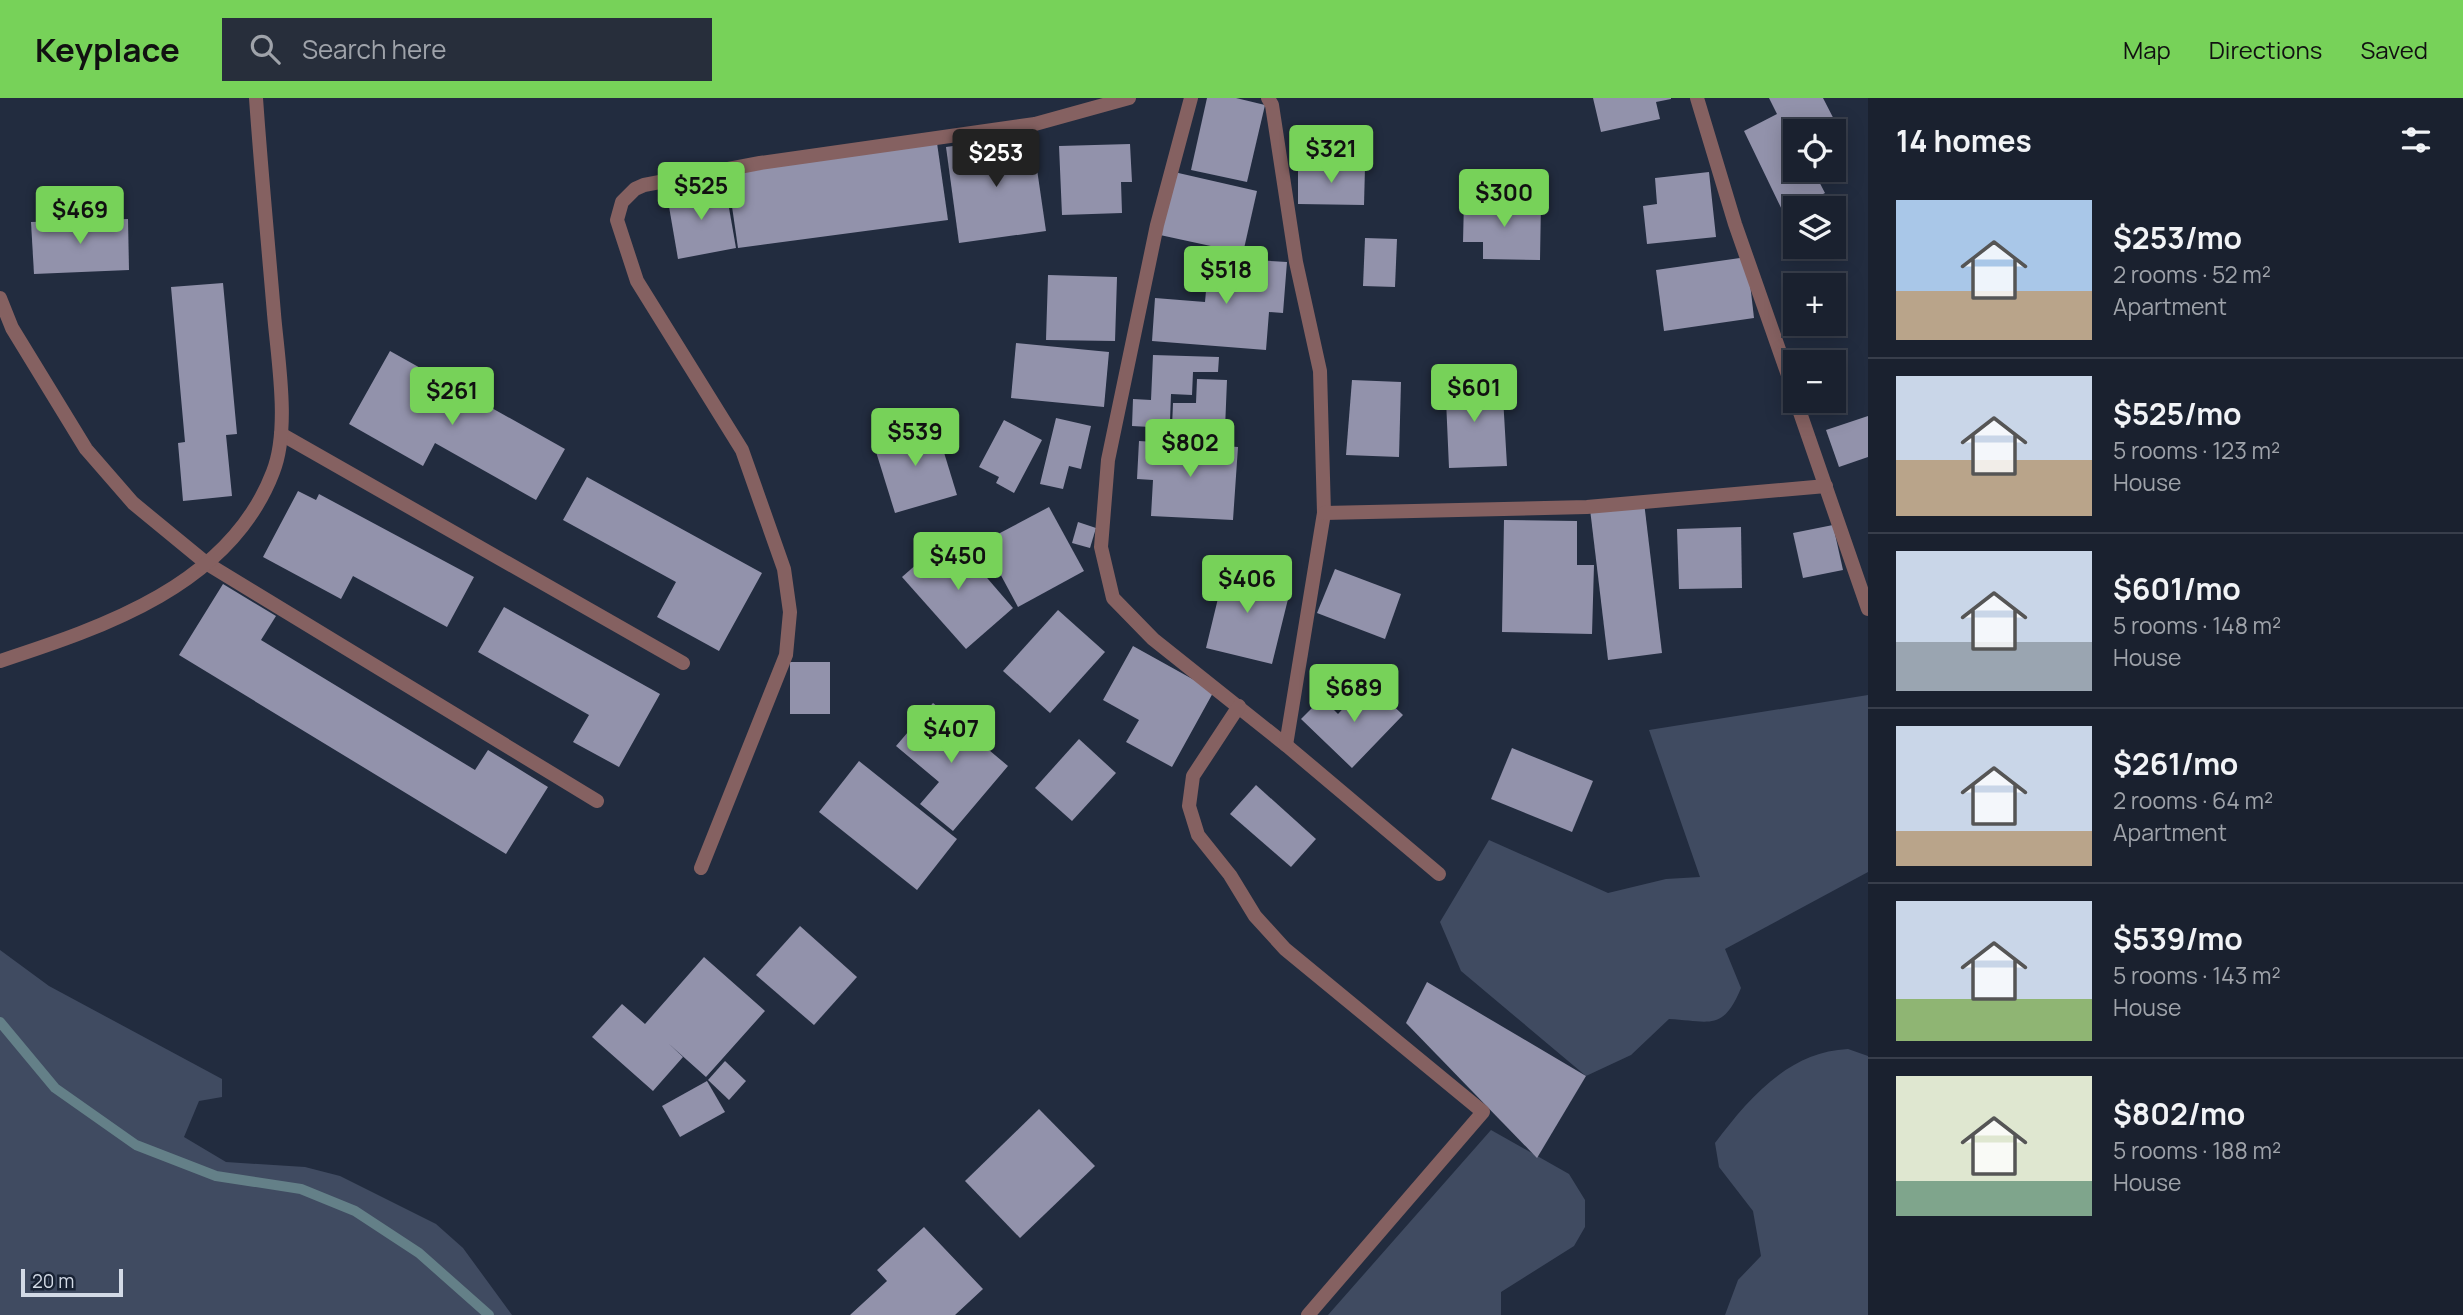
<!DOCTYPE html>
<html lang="en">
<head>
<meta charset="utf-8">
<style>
	body { margin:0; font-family:Manrope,sans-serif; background:#272e3b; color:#f1f3f6; height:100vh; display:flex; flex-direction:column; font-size:26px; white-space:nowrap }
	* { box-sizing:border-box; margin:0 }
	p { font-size:23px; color:#9fa3aa }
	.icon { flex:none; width:38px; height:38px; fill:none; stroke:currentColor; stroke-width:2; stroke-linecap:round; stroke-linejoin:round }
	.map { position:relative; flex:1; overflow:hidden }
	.sheet { display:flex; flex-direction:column; background:#1a212f; width:595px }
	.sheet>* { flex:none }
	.buttons { position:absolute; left:1783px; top:21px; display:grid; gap:14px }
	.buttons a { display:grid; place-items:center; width:63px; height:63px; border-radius:0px; background:#1a212f; box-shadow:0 4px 18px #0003,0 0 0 2px #383e4b; font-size:35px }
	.scale { position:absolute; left:21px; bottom:18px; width:102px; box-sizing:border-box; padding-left:7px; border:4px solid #d3dae6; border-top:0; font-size:19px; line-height:24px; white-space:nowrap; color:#d3dae6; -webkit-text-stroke:5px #182234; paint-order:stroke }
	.price { position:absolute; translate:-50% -60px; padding:0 16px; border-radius:7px; background:#77d259; color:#111; font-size:23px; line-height:46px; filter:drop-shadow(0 2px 4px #0008) }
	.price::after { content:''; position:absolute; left:50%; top:42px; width:21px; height:16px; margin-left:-10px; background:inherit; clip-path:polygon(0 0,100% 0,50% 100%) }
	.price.current { background:#222; color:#fff }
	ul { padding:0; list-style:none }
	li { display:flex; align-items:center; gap:21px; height:175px; padding:0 28px }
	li+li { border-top:2px solid #383e4b }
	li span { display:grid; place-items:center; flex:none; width:196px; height:140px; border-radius:0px; color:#555 }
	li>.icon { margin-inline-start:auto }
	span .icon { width:84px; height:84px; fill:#fffc; stroke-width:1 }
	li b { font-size:30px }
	h2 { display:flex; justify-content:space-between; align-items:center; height:84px; padding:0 28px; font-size:30px }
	header { display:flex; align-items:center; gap:42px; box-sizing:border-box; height:98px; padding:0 35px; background:#77d259; color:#111 }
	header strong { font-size:33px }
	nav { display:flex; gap:38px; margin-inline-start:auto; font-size:24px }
	.search { width:490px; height:63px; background:#272e3b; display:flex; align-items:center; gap:18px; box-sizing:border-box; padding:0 24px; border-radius:0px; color:#9fa3aa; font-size:26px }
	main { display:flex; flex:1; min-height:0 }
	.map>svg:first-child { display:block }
</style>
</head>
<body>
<header>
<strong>Keyplace</strong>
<div class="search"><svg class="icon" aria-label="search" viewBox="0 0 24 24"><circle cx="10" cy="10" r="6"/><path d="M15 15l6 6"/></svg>Search here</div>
<nav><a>Map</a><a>Directions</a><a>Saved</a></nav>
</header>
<main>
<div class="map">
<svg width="1868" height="1217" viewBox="0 0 1868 1217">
	<rect width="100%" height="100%" fill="#222c3f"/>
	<g fill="#404b61">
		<path d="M1868,597V774L1725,851L1741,890C1723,934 1709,923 1669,921L1631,957L1586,978L1461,873L1440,824L1489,742L1608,795L1666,781L1700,779L1649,632Z"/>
		<path d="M0,852L49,888L222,981V999L199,1003L184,1039L226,1064L305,1069L340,1078L436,1126L463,1150L512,1217H0Z"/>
		<path d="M1848,951L1868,958V1217H1725L1738,1182L1761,1158L1753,1113L1719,1069L1715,1045C1749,1000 1788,954 1848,951Z"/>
		<path d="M1491,1032L1569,1076L1585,1102V1129L1574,1148L1501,1194V1217H1328Z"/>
	</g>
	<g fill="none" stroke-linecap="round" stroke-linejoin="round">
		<path stroke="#648088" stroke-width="10" d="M0,924L55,990L136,1047L216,1078L301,1091L355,1113L419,1155L489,1217"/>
	</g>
	<g fill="#9292ab">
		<path d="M1207,0H1236L1265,7L1247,84L1191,72Z"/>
		<path d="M1593,0H1671V1L1656,4L1660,21L1601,34Z"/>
		<path d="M1769,0H1823L1841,35L1834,38V33H1796V72H1813L1825,95L1784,116L1744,33L1777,16Z"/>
		<path d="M1032,37L1046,133L959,145L946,49Z"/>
		<path d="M937,45L948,122L738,150L727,74Z"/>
		<path d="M1130,46L1132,84H1121L1122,115L1062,117L1059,48Z"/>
		<path d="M1298,68L1365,69L1364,107L1298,106Z"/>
		<path d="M1174,74L1257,93L1243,155L1160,137Z"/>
		<path d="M1709,74L1716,139L1647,146L1643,108L1657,106L1655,80Z"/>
		<path d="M725,87L736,150L678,161L667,97Z"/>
		<path d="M1464,102L1541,104L1540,162L1483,161V144H1463Z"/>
		<path d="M128,121L129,172L34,176L31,124Z"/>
		<path d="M1365,140L1397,141L1395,189L1363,188Z"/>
		<path d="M1209,159L1287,164L1283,215L1269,214L1266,252L1152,243L1155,200L1205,204Z"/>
		<path d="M1747,159L1754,220L1664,233L1656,172Z"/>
		<path d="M1048,177L1117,179L1115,243L1046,242Z"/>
		<path d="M223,185L237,336L226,337L232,398L183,403L178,345L185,344L171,189Z"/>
		<path d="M1016,245L1109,254L1104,309L1011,300Z"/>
		<path d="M390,253L565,351L536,402L435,345L423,368L349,326Z"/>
		<path d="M1153,257L1219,259L1218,274H1193L1192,297L1171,296L1170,323L1150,322V329L1132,328L1133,301L1151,302Z"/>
		<path d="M1485,278L1486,299H1503L1507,368L1449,370L1445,279Z"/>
		<path d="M1197,281L1227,282L1225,331L1172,329L1173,305H1196Z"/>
		<path d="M1352,282L1401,284L1399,359L1346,357Z"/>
		<path d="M1868,318V359L1839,369L1826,332Z"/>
		<path d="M1056,320L1091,328L1081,371L1069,368L1063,391L1040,386Z"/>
		<path d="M1004,322L1042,342L1014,395L996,385L999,379L979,369Z"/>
		<path d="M935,325L957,397L895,415L873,344Z"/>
		<path d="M1139,343L1238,349L1233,422L1151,418L1153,382L1137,381Z"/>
		<path d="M587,379L762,475L719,553L657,519L676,484L563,422Z"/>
		<path d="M298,393L316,402L319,396L474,479L447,529L353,478L341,501L263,459Z"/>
		<path d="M1644,404L1662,555L1608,562L1590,411Z"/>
		<path d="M1049,409L1084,473L1018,509L983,444Z"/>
		<path d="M1504,422L1577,423V467H1594L1592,536L1502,534Z"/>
		<path d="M1078,424L1096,430L1090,450L1072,445Z"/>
		<path d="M1833,427L1843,472L1803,480L1793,435Z"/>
		<path d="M1741,429L1742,490L1679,491L1677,431Z"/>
		<path d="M950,437L1013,510L966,551L902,479Z"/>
		<path d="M1228,459L1262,468L1256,489L1289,497L1272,566L1206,550Z"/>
		<path d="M1335,471L1401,496L1385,541L1317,515Z"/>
		<path d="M223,486L276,518L261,542L475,672L488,652L548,689L506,756L179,557Z"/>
		<path d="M504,509L660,596L619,669L573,644L589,617L478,554Z"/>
		<path d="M1058,512L1105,554L1050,615L1003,573Z"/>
		<path d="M1133,548L1214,593L1172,669L1126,644L1139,622L1103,602Z"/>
		<rect x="790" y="564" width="40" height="52"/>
		<path d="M1368,584L1403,617L1352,670L1301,621L1322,600L1338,616Z"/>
		<path d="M933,605L1008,668L953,733L920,706L939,684L896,648Z"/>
		<path d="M1079,641L1116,675L1072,723L1035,690Z"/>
		<path d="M1512,650L1593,683L1572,734L1491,701Z"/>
		<path d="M859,663L957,741L917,792L819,714Z"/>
		<path d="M1256,687L1316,741L1291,769L1230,716Z"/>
		<path d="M800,828L857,879L814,927L756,877Z"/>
		<path d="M704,859L765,913L706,979L668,945L683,959L653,993L592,939L622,906L645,926Z"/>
		<path d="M1427,884L1586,978L1537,1060L1406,925Z"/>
		<path d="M725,963L746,983L729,1002L708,982Z"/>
		<path d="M707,983L725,1014L680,1039L662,1008Z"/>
		<path d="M1039,1011L1095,1068L1020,1140L965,1083Z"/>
		<path d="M924,1129L983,1191L955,1217H850L887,1183L877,1172Z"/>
	</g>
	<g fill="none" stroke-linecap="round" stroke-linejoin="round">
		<g stroke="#856161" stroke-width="14">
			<path d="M1191,0L1157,127L1108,362L1101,449L1113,500L1153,541L1286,647L1439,776"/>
			<path d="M1268,0L1272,7L1296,164L1320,273L1324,415L1286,647"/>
			<path d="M1697,0L1735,126L1796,300"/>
			<path d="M0,200L12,230L86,351L133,405L206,465L597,703"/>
			<path d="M1796,303L1868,511"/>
			<path d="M281,336L683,565"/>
			<path d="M1324,415L1587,409L1826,388"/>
			<path d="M0,563C104,529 230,487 273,374C290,331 278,263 274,216C268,144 261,72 256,0"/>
			<path d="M1239,608L1193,678L1189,708L1198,737L1230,777L1255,818L1285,851L1483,1014L1308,1217"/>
			<path d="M701,770L786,557L790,514L784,471L742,352L637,183L617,122L622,104L635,91L644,87L760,65L1035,26L1129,0"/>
		</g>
	</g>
</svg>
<div class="buttons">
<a><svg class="icon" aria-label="locate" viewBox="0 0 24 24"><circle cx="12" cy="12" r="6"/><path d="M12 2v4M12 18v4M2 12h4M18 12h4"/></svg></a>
<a><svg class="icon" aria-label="layers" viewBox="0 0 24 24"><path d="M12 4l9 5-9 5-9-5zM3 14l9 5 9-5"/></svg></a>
<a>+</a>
<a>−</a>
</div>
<div class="scale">20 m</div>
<b class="price" style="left:1331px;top:87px">$321</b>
<b class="price current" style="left:996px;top:91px">$253</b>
<b class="price" style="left:701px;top:124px">$525</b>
<b class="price" style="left:1504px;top:131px">$300</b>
<b class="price" style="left:80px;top:148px">$469</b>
<b class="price" style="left:1226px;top:208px">$518</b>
<b class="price" style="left:1474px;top:326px">$601</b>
<b class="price" style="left:452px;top:329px">$261</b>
<b class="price" style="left:915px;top:370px">$539</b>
<b class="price" style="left:1190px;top:381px">$802</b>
<b class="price" style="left:958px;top:494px">$450</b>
<b class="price" style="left:1247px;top:517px">$406</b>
<b class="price" style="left:1354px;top:626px">$689</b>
<b class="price" style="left:951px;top:667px">$407</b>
</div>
<section class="sheet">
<h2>14 homes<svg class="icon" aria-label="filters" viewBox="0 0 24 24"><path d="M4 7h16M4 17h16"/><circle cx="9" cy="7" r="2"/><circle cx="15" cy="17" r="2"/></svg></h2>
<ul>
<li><span style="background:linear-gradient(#a9c7e8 65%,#b9a48a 0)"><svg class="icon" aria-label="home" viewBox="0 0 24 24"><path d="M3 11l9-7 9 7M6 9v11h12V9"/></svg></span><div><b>$253/mo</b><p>2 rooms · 52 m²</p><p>Apartment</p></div></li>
<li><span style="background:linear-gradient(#c9d6e8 60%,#b9a48a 0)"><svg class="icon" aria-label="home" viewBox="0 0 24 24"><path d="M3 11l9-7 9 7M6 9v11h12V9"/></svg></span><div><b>$525/mo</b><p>5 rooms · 123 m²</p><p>House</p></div></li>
<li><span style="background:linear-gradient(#c9d6e8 65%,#9aa5b1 0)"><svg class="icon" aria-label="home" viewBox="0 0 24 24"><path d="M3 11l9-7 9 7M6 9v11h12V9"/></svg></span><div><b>$601/mo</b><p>5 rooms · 148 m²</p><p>House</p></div></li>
<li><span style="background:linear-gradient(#c9d6e8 75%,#b9a48a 0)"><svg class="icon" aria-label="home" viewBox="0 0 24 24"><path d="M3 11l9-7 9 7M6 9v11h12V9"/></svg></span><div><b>$261/mo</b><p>2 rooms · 64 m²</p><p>Apartment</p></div></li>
<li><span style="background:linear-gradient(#c9d6e8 70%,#8fb573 0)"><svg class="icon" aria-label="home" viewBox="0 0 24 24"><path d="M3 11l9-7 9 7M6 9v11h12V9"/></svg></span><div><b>$539/mo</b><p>5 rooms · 143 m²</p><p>House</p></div></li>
<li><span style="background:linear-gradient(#dfe7d0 75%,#7fa58c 0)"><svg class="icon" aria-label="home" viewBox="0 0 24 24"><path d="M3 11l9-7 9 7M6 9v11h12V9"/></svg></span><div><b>$802/mo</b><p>5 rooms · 188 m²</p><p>House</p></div></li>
</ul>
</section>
</main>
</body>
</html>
